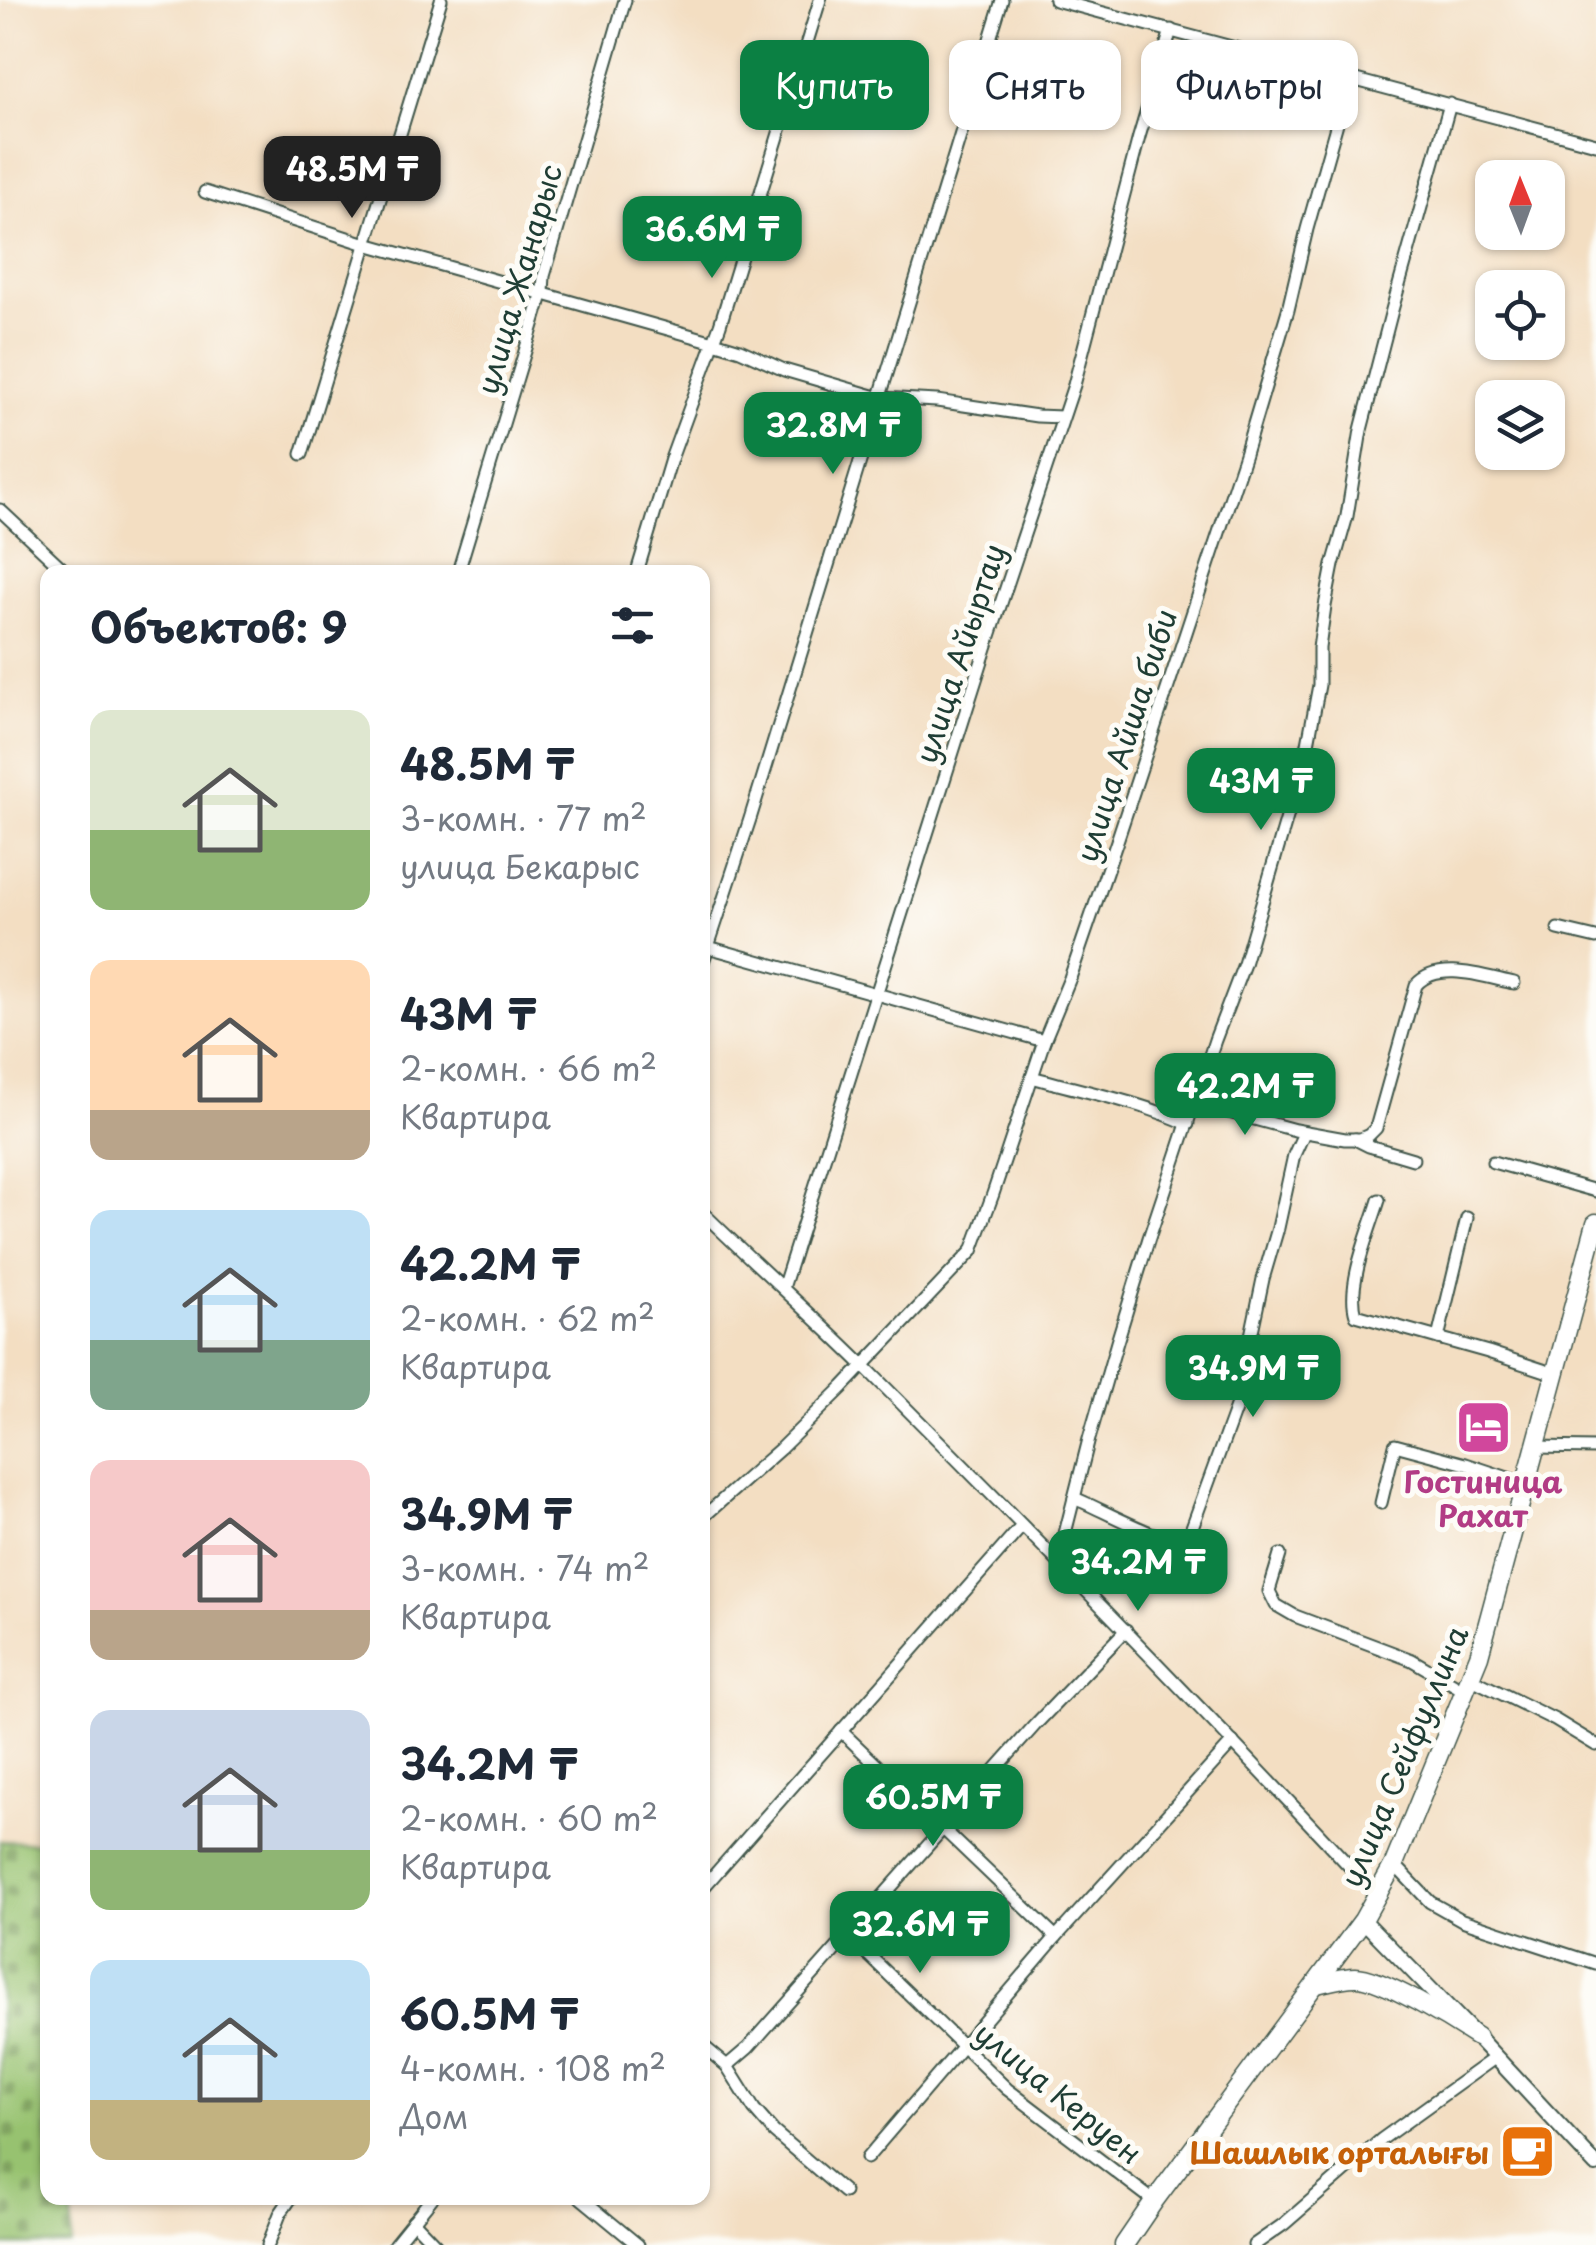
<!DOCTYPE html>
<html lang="ru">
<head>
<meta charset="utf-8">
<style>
	body { margin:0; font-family:"Playpen Sans",sans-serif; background:#f6f6f7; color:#1f2937; height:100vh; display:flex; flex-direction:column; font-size:38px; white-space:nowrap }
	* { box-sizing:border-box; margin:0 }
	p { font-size:32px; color:#747a83 }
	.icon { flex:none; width:55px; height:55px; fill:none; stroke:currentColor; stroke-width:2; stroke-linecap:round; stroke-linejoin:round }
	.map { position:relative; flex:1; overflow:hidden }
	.side { position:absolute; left:40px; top:565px; width:670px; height:1640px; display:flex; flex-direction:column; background:#fff; border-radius:20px; box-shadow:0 2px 8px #0004 }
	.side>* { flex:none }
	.hud { position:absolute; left:740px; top:40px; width:705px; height:90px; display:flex; gap:20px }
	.needle { width:65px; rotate:359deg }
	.buttons { position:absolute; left:1475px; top:160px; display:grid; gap:20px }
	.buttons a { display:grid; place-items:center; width:90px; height:90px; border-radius:20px; background:#fff; box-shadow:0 2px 8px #0004; font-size:50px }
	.price { position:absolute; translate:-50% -85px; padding:0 22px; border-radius:20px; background:#0b8043; color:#fff; font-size:32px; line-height:65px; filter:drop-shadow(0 2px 5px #0008) }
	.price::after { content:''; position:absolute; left:50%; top:60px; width:30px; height:22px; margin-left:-15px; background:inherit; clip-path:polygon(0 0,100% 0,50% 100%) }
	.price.active { background:#222; color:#fff }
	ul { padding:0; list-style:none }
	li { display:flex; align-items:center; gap:30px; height:250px; padding:0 50px }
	li span { display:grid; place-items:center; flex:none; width:280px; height:200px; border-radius:20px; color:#555 }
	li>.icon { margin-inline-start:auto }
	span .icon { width:120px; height:120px; fill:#fffc; stroke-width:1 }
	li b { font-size:42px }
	h2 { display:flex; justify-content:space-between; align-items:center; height:120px; padding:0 50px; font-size:42px }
	.pill { padding:0 35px; border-radius:20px; background:#fff; box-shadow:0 2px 8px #0004; font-size:35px; line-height:90px }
	.pill.active { background:#0b8043; color:#fff }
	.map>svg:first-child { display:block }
</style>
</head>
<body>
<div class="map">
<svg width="1596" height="2245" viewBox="0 0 1596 2245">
	<defs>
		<pattern id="cemetery-stones" width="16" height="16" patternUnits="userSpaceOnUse" patternTransform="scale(2.5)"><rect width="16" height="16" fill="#97c26f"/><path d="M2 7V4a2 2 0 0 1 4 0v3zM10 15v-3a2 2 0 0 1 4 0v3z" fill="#7b9f5c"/></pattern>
	</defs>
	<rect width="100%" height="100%" fill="#fdfcf7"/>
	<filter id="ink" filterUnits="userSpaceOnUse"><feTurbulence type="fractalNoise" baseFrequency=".01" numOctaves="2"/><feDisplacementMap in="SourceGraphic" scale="20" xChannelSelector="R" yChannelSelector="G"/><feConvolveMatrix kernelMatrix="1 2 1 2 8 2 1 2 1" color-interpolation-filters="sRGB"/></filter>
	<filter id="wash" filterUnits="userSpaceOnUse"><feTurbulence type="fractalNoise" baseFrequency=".0048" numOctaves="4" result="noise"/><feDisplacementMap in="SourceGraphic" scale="40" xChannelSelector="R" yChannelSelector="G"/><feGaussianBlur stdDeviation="2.25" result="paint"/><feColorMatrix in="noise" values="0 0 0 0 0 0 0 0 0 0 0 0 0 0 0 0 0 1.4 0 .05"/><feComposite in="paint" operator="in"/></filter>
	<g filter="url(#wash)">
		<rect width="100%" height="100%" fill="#f3dec2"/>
		<path fill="url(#cemetery-stones)" stroke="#5b8052" stroke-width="2.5" d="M0,1841L47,1843L48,2198H73L71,2245H0Z"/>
	</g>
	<g filter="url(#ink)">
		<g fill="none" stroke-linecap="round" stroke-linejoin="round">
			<defs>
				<g id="minor">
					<path d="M1055,0L1596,144"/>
					<path d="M205,192L366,244L714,342L740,350L784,370L880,398L937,401L1037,416L1062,417"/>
					<path d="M302,454L441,0"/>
					<path d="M0,510L66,572"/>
					<path d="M458,572L543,292L544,276L625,0"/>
					<path d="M637,572L671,459L720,325L820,0"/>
					<path d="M1558,929L1596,938"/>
					<path d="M708,947L1044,1041"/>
					<path d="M702,965L750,819L1002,0"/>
					<path d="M1032,1077C1084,1092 1138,1101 1188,1124"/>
					<path d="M1195,1103L1295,1130L1345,1139H1360L1369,1135L1376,1128L1416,985C1438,960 1485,977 1514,983"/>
					<path d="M1355,1139L1369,1146L1413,1159"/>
					<path d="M1493,1162L1596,1191"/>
					<path d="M1379,1200C1370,1230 1346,1285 1356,1315L1488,1352L1555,1374"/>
					<path d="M702,1212C756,1265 813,1315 867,1369C1040,1542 1211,1716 1377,1896"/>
					<path d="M783,1288L986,648L1074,385L1139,137L1171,30"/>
					<path d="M1438,1338L1467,1218"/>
					<path d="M1535,1447L1596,1448"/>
					<path d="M1074,1498C1095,1506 1163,1544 1180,1540C1186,1539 1187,1535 1191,1530L1236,1407L1263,1279L1278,1228L1294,1155L1304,1133"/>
					<path d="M1381,1503L1395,1445L1466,1464L1526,1484"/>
					<path d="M702,1518L780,1449L843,1387L972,1251L993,1194L1044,1041L1070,978L1117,841L1245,454L1288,310L1307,229L1350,77"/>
					<path d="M1280,1555L1269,1591L1276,1605L1295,1616L1412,1660L1465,1691"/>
					<path d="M1058,1561L1089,1439L1117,1342L1149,1238L1215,1040L1244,964L1307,749L1319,685V648L1325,606L1333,565L1347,516L1361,430L1392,310L1450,104"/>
					<path d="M1470,1678L1555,1720L1596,1745"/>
					<path d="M841,1731L1056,1937"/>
					<path d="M1394,1864L1430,1902L1462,1920L1596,1964"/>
					<path d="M702,1889L1022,1526"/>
					<path d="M848,1935L1007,2089L1154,2201"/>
					<path d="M702,2045L727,2066L754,2109L774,2132L844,2192"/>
					<path d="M727,2066L748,2048L1035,1725L1126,1630"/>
					<path d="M867,2158L1056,1937L1233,1742"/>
					<path d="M581,2198L638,2245"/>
					<path d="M413,2221L436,2245"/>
					<path d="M268,2245L280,2214L291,2198"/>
					<path d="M394,2245L432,2198"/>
					<path d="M1254,2245L1284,2224L1382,2139L1496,2057"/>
				</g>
				<path id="tertiary" d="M1363,1920L1477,2037L1596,2165"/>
				<g id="primary">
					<path d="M1316,1984C1329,1981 1343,1977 1356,1977C1381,1977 1454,2022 1477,2037"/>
					<path d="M1124,2245L1154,2201L1363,1920L1394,1864L1479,1656L1596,1223"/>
				</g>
			</defs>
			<use href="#minor" stroke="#3f5549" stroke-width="15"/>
			<use href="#tertiary" stroke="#3f5549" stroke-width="18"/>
			<use href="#primary" stroke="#3f5549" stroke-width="21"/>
			<use href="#minor" stroke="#fff" stroke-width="11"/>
			<use href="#tertiary" stroke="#fff" stroke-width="14"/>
			<use href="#primary" stroke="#fff" stroke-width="18"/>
		</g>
	</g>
	<defs>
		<symbol id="hotel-square" viewBox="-11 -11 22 22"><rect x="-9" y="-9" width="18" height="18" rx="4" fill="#d1479c" stroke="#fdfcf7"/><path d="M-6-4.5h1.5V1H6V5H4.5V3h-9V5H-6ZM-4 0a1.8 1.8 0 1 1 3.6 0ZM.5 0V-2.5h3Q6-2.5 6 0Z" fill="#fff"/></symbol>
		<symbol id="cafe-square" viewBox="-11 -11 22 22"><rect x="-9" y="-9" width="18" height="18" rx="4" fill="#e8710a" stroke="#fdfcf7"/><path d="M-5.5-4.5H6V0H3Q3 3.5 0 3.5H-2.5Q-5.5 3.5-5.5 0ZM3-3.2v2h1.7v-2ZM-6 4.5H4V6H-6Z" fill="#fff"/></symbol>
	</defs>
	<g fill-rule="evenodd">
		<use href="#hotel-square" x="1452" y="1396" width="63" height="63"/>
		<use href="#cafe-square" x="1496" y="2120" width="63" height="63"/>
	</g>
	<g text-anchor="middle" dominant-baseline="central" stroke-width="10" stroke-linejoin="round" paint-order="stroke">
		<g font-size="30" fill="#1f3d34" stroke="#fdfcf7">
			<text transform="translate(518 279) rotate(-74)">улица Жанарыс</text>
			<text transform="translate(959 653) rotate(-72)">улица Айыртау</text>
			<text transform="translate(1125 735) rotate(-72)">улица Айша биби</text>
			<text transform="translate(1403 1756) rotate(-67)">улица Сейфуллина</text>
			<text transform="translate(1059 2092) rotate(39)">улица Керуен</text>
		</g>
		<g font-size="30" font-weight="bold" fill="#b23c85" stroke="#fdfcf7">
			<text x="1483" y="1480">Гостиница<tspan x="1483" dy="34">Рахат</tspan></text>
		</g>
		<g font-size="30" font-weight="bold" fill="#c56008" stroke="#fdfcf7" text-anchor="end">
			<text x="1489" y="2151">Шашлык орталығы</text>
		</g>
	</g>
</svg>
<div class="buttons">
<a><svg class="needle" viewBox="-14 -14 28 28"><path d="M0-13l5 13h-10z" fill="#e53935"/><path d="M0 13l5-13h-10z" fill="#747a83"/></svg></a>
<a><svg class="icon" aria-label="locate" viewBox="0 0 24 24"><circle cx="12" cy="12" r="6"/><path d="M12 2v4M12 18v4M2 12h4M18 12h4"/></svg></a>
<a><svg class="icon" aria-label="layers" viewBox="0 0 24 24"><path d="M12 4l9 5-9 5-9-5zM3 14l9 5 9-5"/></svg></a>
</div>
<b class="price active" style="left:352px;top:221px">48.5M ₸</b>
<b class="price" style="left:712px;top:281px">36.6M ₸</b>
<b class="price" style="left:833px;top:477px">32.8M ₸</b>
<b class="price" style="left:1261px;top:833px">43M ₸</b>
<b class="price" style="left:1245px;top:1138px">42.2M ₸</b>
<b class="price" style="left:1253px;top:1420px">34.9M ₸</b>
<b class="price" style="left:1138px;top:1614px">34.2M ₸</b>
<b class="price" style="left:933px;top:1849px">60.5M ₸</b>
<b class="price" style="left:920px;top:1976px">32.6M ₸</b>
<div class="hud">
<a class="pill active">Купить</a>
<a class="pill">Снять</a>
<a class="pill">Фильтры</a>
</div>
<section class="side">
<h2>Объектов: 9<svg class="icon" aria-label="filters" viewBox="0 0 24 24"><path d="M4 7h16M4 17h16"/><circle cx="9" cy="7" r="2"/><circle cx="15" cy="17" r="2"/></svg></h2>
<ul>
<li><span style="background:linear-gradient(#dfe7d0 60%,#8fb573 0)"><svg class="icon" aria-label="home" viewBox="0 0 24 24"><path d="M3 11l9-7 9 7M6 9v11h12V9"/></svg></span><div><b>48.5M ₸</b><p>3-комн. · 77 m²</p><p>улица Бекарыс</p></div></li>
<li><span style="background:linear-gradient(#ffd9b3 75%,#b9a48a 0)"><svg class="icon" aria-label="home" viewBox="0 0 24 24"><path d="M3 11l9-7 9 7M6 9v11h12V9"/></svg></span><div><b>43M ₸</b><p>2-комн. · 66 m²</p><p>Квартира</p></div></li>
<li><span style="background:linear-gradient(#bfe0f5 65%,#7fa58c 0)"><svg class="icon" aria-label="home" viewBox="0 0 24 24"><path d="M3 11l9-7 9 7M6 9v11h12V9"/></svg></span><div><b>42.2M ₸</b><p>2-комн. · 62 m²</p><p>Квартира</p></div></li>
<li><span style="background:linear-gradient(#f6c9c9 75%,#b9a48a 0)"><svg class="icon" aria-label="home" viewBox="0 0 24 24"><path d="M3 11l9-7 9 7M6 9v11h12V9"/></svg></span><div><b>34.9M ₸</b><p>3-комн. · 74 m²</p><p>Квартира</p></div></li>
<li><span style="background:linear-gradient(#c9d6e8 70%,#8fb573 0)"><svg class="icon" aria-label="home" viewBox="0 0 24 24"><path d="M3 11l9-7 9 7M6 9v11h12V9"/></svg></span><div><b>34.2M ₸</b><p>2-комн. · 60 m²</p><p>Квартира</p></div></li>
<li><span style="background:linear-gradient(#bfe0f5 70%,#c2b280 0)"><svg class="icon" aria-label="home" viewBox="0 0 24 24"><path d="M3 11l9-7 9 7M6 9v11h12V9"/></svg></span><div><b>60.5M ₸</b><p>4-комн. · 108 m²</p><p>Дом</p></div></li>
</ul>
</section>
</div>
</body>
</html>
